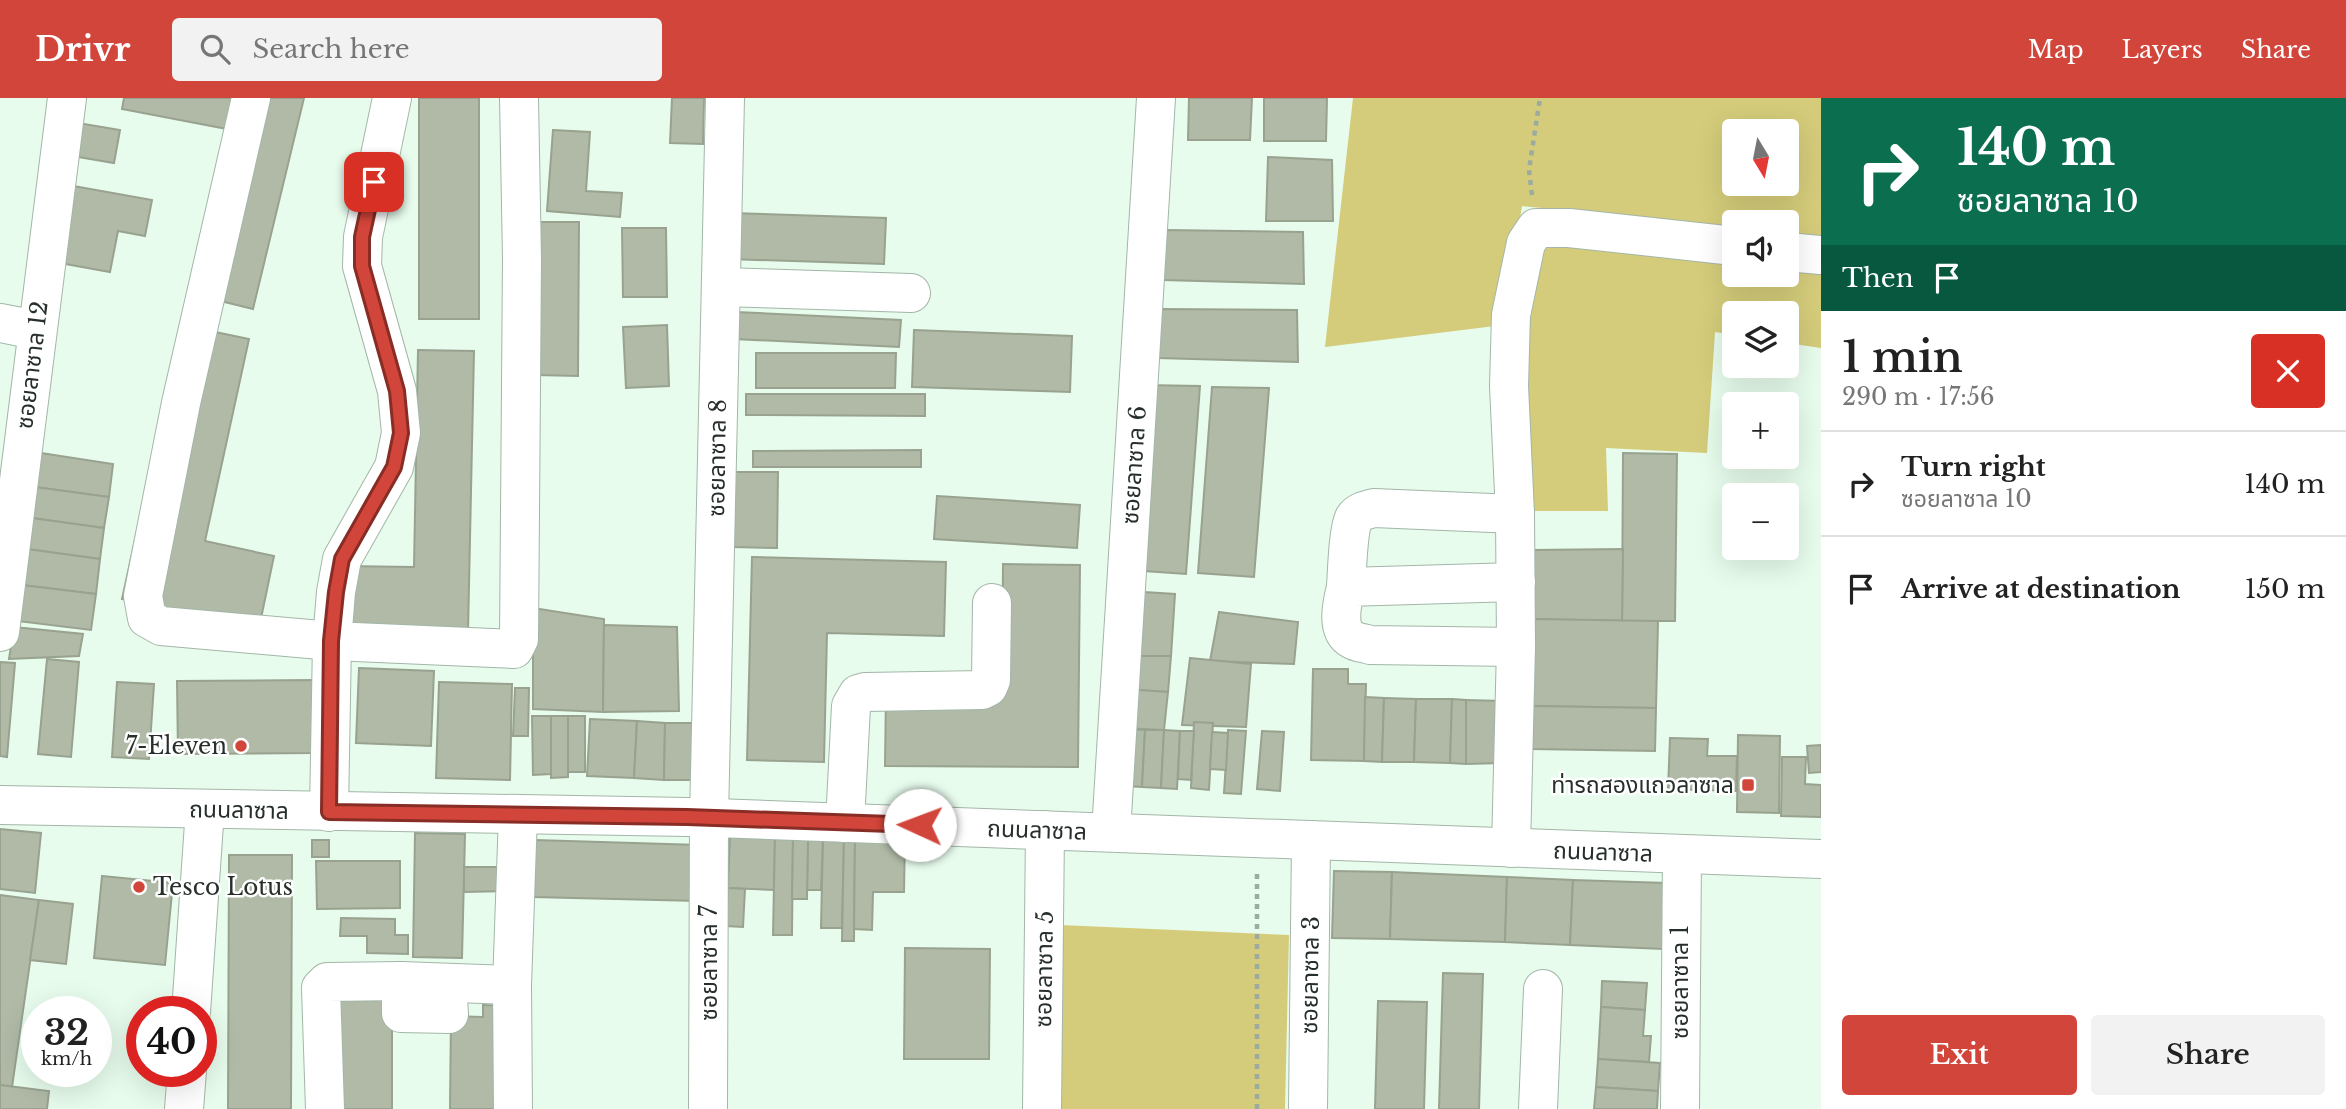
<!DOCTYPE html>
<meta charset="utf-8">
<style>
:root{--surface:#fff;--page:#f2f2f2;--text:#222;--muted:#767676;--line:#e0e0e0;--accent:#d2453a}
body{margin:0;font-family:"Libre Baskerville","Noto Sans Thai",serif;background:var(--page);color:var(--text);height:100vh;display:flex;flex-direction:column;font-size:26px;white-space:nowrap}
*{box-sizing:border-box;margin:0}
p{font-size:23px;color:var(--muted)}
.icon{flex:none;width:38px;height:38px;fill:none;stroke:currentColor;stroke-width:2;stroke-linecap:round;stroke-linejoin:round}
.map{position:relative;flex:1;overflow:hidden}
.panel{display:flex;flex-direction:column;background:var(--surface);width:525px}
.panel>*{flex:none}
.top-card{background:#0b6e4f;color:#fff;overflow:hidden}
.needle{width:46px;rotate:170deg}
.fabs{position:absolute;left:1722px;top:21px;display:grid;gap:14px}
.fabs a{display:grid;place-items:center;width:77px;height:77px;border-radius:7px;background:var(--surface);box-shadow:0 7px 28px #0002;font-size:35px}
.speed{position:absolute;left:21px;top:898px;display:flex;gap:14px;font-size:35px;font-weight:700;text-align:center}
.speed>*{display:grid;place-content:center;width:91px;height:91px;border-radius:50%;background:var(--surface);box-shadow:0 7px 28px #0002;line-height:1}
.speed small{font-size:18px;font-weight:400}
.speed .limit{border:10px solid #d22;background:#fff;color:#111}
.pin{position:absolute;display:grid;place-items:center;width:60px;height:60px;color:#fff;margin:-30px;border-radius:14px;box-shadow:0 4px 10px #0006}
.me{position:absolute;width:77px;margin:-38px;rotate:272deg;stroke-linejoin:round;filter:drop-shadow(0 0 5px #0008)}
.turn{display:flex;align-items:center;gap:24px;height:147px;padding:0 21px;font-size:32px}
.turn .icon{width:91px;height:91px;stroke-width:2.5}
.turn b{display:block;font-size:49px;line-height:60px}
.then{display:flex;align-items:center;height:66px;padding:0 21px;background:#0003;gap:14px;font-size:26px}
.round{display:grid;place-items:center;flex:none;width:74px;height:74px;border-radius:7px;background:var(--page)}
.overview{display:flex;align-items:center;justify-content:space-between;height:119px;padding:0 21px}
h1{font-size:42px;font-weight:600;line-height:52px}
.button{display:flex;gap:14px;margin-top:auto;padding:14px 21px}
.button a{flex:1;height:80px;border-radius:7px;background:var(--accent);color:#fff;font-size:28px;font-weight:600;line-height:80px;text-align:center}
.button a+a{background:var(--page);color:var(--text)}
ul{padding:0;list-style:none}
li{display:flex;align-items:center;gap:21px;height:105px;padding:0 21px;border-top:2px solid var(--line)}
li div{flex:1}
li b{display:block;font-size:26px}
li em{font-style:normal}
header{display:flex;align-items:center;gap:42px;box-sizing:border-box;height:98px;padding:0 35px;background:var(--accent);color:#fff}
header strong{font-size:33px}
nav{display:flex;gap:38px;margin-inline-start:auto;font-size:24px}
.search{width:490px;height:63px;background:var(--page);display:flex;align-items:center;gap:18px;box-sizing:border-box;padding:0 24px;border-radius:7px;color:var(--muted);font-size:26px}
main{display:flex;flex:1;min-height:0}
.map>svg:first-child{display:block}
.green{fill:#d4cc7a;fill-rule:evenodd}
.building{fill:#b0baa7;stroke:#98a28f;stroke-width:2}
.lines{fill:none;stroke-linecap:round;stroke-linejoin:round}
.minor-casing{stroke:#a3b6a8;stroke-width:40}
.path{stroke:#9caba0;stroke-width:4.5;stroke-dasharray:5 5;stroke-linecap:butt}
.minor{stroke:#fff;stroke-width:38}
.route-casing{stroke:#882d26;stroke-width:18}
.route{stroke:#d2453a;stroke-width:12}
.poi-dot{fill:#d2453a;stroke:#fff;stroke-width:2.5}
.labels{text-anchor:middle;dominant-baseline:central;stroke-width:5;stroke-linejoin:round;paint-order:stroke}
.street-label{font-size:23px;fill:#272f2a;stroke:#fff}
.poi-label{font-size:23px;fill:#272f2a;stroke:#fff;text-anchor:end}
</style>
<header>
<strong>Drivr</strong>
<div class="search"><svg class="icon" aria-label="search" viewBox="0 0 24 24"><circle cx="10" cy="10" r="6"/><path d="M15 15l6 6"/></svg>Search here</div>
<nav><a>Map</a><a>Layers</a><a>Share</a></nav>
</header>
<main>
<div class="map">
<svg width="1821" height="1011" viewBox="0 0 1821 1011">
<rect width="100%" height="100%" fill="#e7fced"/>
<g class="green">
<path d="M1353,0H1821V138L1787,135V124H1734V129L1522,108L1503,227L1325,249ZM1734,33H1787V86H1734Z"/>
<polygon points="1555,140 1734,160 1734,177 1787,177 1787,166 1821,170 1821,250 1787,245 1787,215 1734,215 1734,237 1715,234 1707,355 1606,350 1608,413 1527,413 1529,223 1539,148"/>
<polygon points="1060,827 1289,837 1285,1011 1061,1011"/>
</g>
<g class="building">
<polygon points="124,0 233,0 227,31 122,11"/>
<polygon points="240,0 304,0 253,211 192,196"/>
<rect x="419" y="0" width="60" height="221"/>
<polygon points="672,0 704,0 703,46 670,45"/>
<polygon points="1189,0 1252,0 1250,42 1188,42"/>
<polygon points="1264,0 1327,0 1326,43 1264,43"/>
<polygon points="78,25 120,32 114,65 72,58"/>
<polygon points="553,32 590,34 586,93 622,95 620,119 547,113"/>
<polygon points="1268,59 1332,62 1333,123 1266,123"/>
<polygon points="68,87 152,102 145,138 118,133 110,174 54,164"/>
<polygon points="730,115 886,120 884,166 728,161"/>
<polygon points="537,124 579,124 578,278 535,277"/>
<polygon points="622,130 666,130 667,199 623,199"/>
<polygon points="1166,132 1303,134 1304,186 1163,182"/>
<polygon points="1160,211 1297,212 1298,264 1158,260"/>
<polygon points="736,214 901,222 899,249 734,241"/>
<polygon points="182,227 249,241 205,443 274,458 259,530 122,501"/>
<polygon points="667,227 669,288 626,290 623,229"/>
<polygon points="914,232 1072,238 1070,294 912,289"/>
<polygon points="418,252 474,253 468,534 344,532 345,468 414,469"/>
<polygon points="756,255 896,255 895,290 756,290"/>
<polygon points="1144,287 1200,288 1186,476 1130,472"/>
<polygon points="1212,289 1269,290 1254,479 1198,475"/>
<polygon points="746,296 925,296 925,318 746,317"/>
<polygon points="921,352 921,369 753,369 753,353"/>
<polygon points="41,355 113,366 109,399 35,389"/>
<polygon points="1623,355 1677,356 1675,523 1622,523"/>
<polygon points="732,374 778,374 777,450 731,449"/>
<polygon points="35,389 109,399 104,430 32,420"/>
<polygon points="937,398 1080,407 1077,450 934,441"/>
<polygon points="32,420 104,430 100,461 27,451"/>
<polygon points="27,451 100,461 96,496 22,487"/>
<polygon points="1623,451 1622,523 1533,521 1533,452"/>
<polygon points="752,459 946,464 944,538 827,535 824,664 747,662"/>
<polygon points="1003,466 1080,467 1078,669 885,668 886,595 1002,595"/>
<polygon points="22,487 96,496 91,532 17,523"/>
<polygon points="1128,493 1175,496 1171,558 1125,558"/>
<polygon points="533,510 604,521 603,614 533,611"/>
<polygon points="1219,514 1298,524 1294,566 1210,563"/>
<polygon points="1533,521 1658,523 1656,610 1533,608"/>
<polygon points="604,527 677,529 679,613 603,614"/>
<polygon points="14,529 83,536 79,558 9,561"/>
<polygon points="1125,558 1171,558 1168,594 1123,591"/>
<polygon points="1190,560 1251,566 1246,629 1182,627"/>
<polygon points="47,561 79,564 71,659 38,656"/>
<polygon points="0,564 15,565 7,659 0,658"/>
<polygon points="359,570 434,573 431,648 356,645"/>
<polygon points="1313,571 1348,571 1348,586 1366,586 1364,663 1311,662"/>
<polygon points="314,582 314,655 178,656 177,583"/>
<polygon points="117,584 154,586 149,661 112,659"/>
<polygon points="439,584 512,586 510,682 436,680"/>
<polygon points="515,590 529,590 528,638 513,638"/>
<polygon points="1123,591 1168,594 1164,632 1121,630"/>
<polygon points="1365,599 1384,600 1382,664 1364,663"/>
<polygon points="1384,600 1416,601 1414,664 1382,664"/>
<polygon points="1416,601 1452,601 1450,665 1414,664"/>
<polygon points="1452,601 1466,602 1466,666 1450,665"/>
<polygon points="1466,602 1502,603 1502,665 1466,666"/>
<polygon points="1533,608 1656,610 1655,653 1532,651"/>
<polygon points="532,618 551,618 551,676 533,677"/>
<polygon points="551,618 568,618 568,679 551,680"/>
<rect x="568" y="618" width="17" height="56"/>
<polygon points="590,621 637,623 634,680 587,678"/>
<polygon points="637,623 665,625 664,682 634,680"/>
<polygon points="1194,624 1213,625 1209,692 1191,690"/>
<polygon points="665,625 696,625 695,682 664,682"/>
<polygon points="1127,631 1145,632 1142,689 1125,688"/>
<polygon points="1145,632 1164,632 1161,690 1142,689"/>
<polygon points="1164,632 1180,633 1177,691 1161,690"/>
<polygon points="1228,632 1246,633 1241,696 1224,695"/>
<polygon points="1180,633 1194,633 1191,682 1178,681"/>
<polygon points="1262,633 1284,634 1280,693 1257,691"/>
<polygon points="1212,634 1228,635 1226,672 1210,671"/>
<polygon points="1738,637 1780,638 1779,715 1737,714"/>
<polygon points="1670,640 1708,641 1707,658 1737,658 1736,693 1668,691"/>
<polygon points="1821,647 1821,674 1809,675 1807,648"/>
<polygon points="1782,659 1806,659 1805,686 1821,687 1821,719 1781,718"/>
<polygon points="0,731 41,735 35,795 0,791"/>
<polygon points="415,735 465,736 462,860 413,859"/>
<polygon points="730,737 775,738 774,792 728,790"/>
<polygon points="775,738 793,739 792,837 773,837"/>
<polygon points="823,738 844,738 842,830 821,830"/>
<polygon points="823,738 821,792 807,792 808,739"/>
<polygon points="844,738 855,739 854,843 842,843"/>
<polygon points="793,739 808,739 807,801 792,801"/>
<polygon points="855,739 905,739 904,794 873,794 872,832 854,831"/>
<rect x="312" y="742" width="17" height="17"/>
<polygon points="535,742 699,747 698,803 533,799"/>
<polygon points="229,757 292,757 291,1011 228,1011"/>
<polygon points="316,763 400,763 400,810 317,811"/>
<polygon points="464,769 512,769 512,793 464,794"/>
<polygon points="1334,773 1392,774 1390,841 1332,840"/>
<polygon points="1392,774 1507,779 1505,844 1390,841"/>
<polygon points="102,778 173,785 165,867 94,860"/>
<polygon points="1507,779 1573,782 1570,847 1505,844"/>
<polygon points="1573,782 1666,785 1663,851 1570,847"/>
<polygon points="728,790 745,791 743,829 726,828"/>
<polygon points="0,797 39,802 12,989 0,987"/>
<polygon points="39,802 73,806 66,866 30,862"/>
<polygon points="341,820 395,821 395,837 408,837 408,856 367,855 367,838 340,838"/>
<polygon points="905,850 990,851 989,961 904,961"/>
<polygon points="1443,875 1483,876 1479,1011 1439,1011"/>
<polygon points="1602,883 1647,885 1645,912 1601,909"/>
<polygon points="334,890 392,901 392,1011 335,1011"/>
<polygon points="1378,903 1427,904 1424,1011 1375,1011"/>
<polygon points="483,907 504,908 503,1011 450,1011 451,918 483,919"/>
<polygon points="1601,909 1645,912 1643,938 1651,938 1649,964 1598,961"/>
<polygon points="1598,961 1660,965 1658,993 1596,989"/>
<polygon points="0,987 49,993 47,1011 0,1011"/>
<polygon points="1596,989 1658,993 1657,1011 1594,1011"/>
</g>
<g class="lines">
<g class="minor-casing">
<g id="minor">
<polyline points="251,0 181,305 143,498 147,520 161,528 332,543 514,551 519,541 522,161 519,0"/>
<polyline points="1787,154 1821,157"/>
<polyline points="721,189 911,195"/>
<polyline points="0,225 36,232"/>
<path d="M1516,484L1346,489C1342,505 1335,533 1353,542C1358,545 1365,545 1370,547L1516,549"/>
<path d="M1346,489C1347,474 1348,432 1354,420C1359,413 1367,412 1374,410L1515,416"/>
<polyline points="0,534 67,0"/>
<polyline points="0,707 687,719 1821,761"/>
<polyline points="329,714 332,543 336,494 342,461 394,369 401,335 397,293 362,168 363,139 392,0"/>
<polyline points="845,725 851,608 858,596 865,594 982,592 988,589 991,582 992,505"/>
<polyline points="1111,734 1156,0"/>
<polyline points="1511,750 1516,549 1515,416 1509,288 1511,217 1526,145 1536,130 1569,130 1734,148"/>
<polyline points="401,883 401,915 449,916 447,886"/>
<polyline points="191,914 205,711"/>
<polyline points="184,1011 187,973"/>
<polyline points="325,1011 321,890 327,884 401,883 512,887"/>
<polyline points="513,1011 512,887 518,717"/>
<polyline points="708,1011 709,720 725,0"/>
<polyline points="1042,1011 1045,732"/>
<polyline points="1308,1011 1311,742"/>
<polyline points="1538,1011 1543,891"/>
<polyline points="1680,1011 1682,757"/>
</g>
</g>
<g class="path">
<polyline points="1532,97 1529,72 1540,0"/>
<polyline points="1257,1011 1257,772"/>
</g>
<use href="#minor" class="minor"/>
</g>
<g class="lines">
<g class="route-casing">
<polyline id="route" points="374,84 362,139 362,168 397,293 401,335 394,369 342,461 336,494 331,543 329,714 687,719 920,727"/>
</g>
<use href="#route" class="route"/>
</g>
<g class="poi-dot">
<circle cx="241" cy="648" r="7"/>
<rect x="1741" y="680" width="14" height="14" rx="3.5"/>
<circle cx="139" cy="789" r="7"/>
</g>
<g class="labels">
<g class="street-label">
<text transform="translate(32 267) rotate(-83)">ซอยลาซาล 12</text>
<text transform="translate(717 360) rotate(-89)">ซอยลาซาล 8</text>
<text transform="translate(1134 367) rotate(-86)">ซอยลาซาล 6</text>
<text transform="translate(239 712) rotate(1)">ถนนลาซาล</text>
<text transform="translate(1037 732) rotate(2)">ถนนลาซาล</text>
<text transform="translate(1603 754) rotate(2)">ถนนลาซาล</text>
<text transform="translate(709 865) rotate(-90)">ซอยลาซาล 7</text>
<text transform="translate(1044 871) rotate(-89)">ซอยลาซาล 5</text>
<text transform="translate(1310 877) rotate(-89)">ซอยลาซาล 3</text>
<text transform="translate(1680 884) rotate(-90)">ซอยลาซาล 1</text>
</g>
<g class="poi-label">
<text x="227" y="648">7-Eleven</text>
<text x="1734" y="687">ท่ารถสองแถวลาซาล</text>
<text x="153" y="789" text-anchor="start">Tesco Lotus</text>
</g>
</g>
</svg>
<div class="fabs">
<a><svg class="needle" viewBox="-14 -14 28 28"><path d="M0-13l5 13h-10z" fill="#e53935"/><path d="M0 13l5-13h-10z" fill="#767676"/></svg></a>
<a><svg class="icon" aria-label="sound" viewBox="0 0 24 24"><path d="M4 9h4l5-4v14l-5-4H4zM17 9q2 3 0 6"/></svg></a>
<a><svg class="icon" aria-label="layers" viewBox="0 0 24 24"><path d="M12 4l9 5-9 5-9-5zM3 14l9 5 9-5"/></svg></a>
<a>+</a>
<a>−</a>
</div>
<div class="speed"><div>32<small>km/h</small></div><div class="limit">40</div></div>
<div class="pin" style="left:374px;top:84px;background:#d93025"><svg class="icon" aria-label="arrive" viewBox="0 0 24 24"><path d="M6 21V4h12l-3 4 3 4H6"/></svg></div>
<svg class="me" style="left:920px;top:727px" viewBox="-20 -20 40 40"><circle r="19" fill="#fff"/><path d="M0-13L10 11 0 6-10 11z" fill="#d2453a"/></svg>
</div>
<section class="panel">
<div class="top-card">
<div class="turn"><svg class="icon" aria-label="right" viewBox="0 0 24 24"><path d="M7 20v-9h11M14 6l5 5-5 5"/></svg><div><b>140 m</b>ซอยลาซาล 10</div></div>
<div class="then">Then<svg class="icon" aria-label="arrive" viewBox="0 0 24 24"><path d="M6 21V4h12l-3 4 3 4H6"/></svg></div>
</div>
<div class="overview"><div><h1>1 min</h1><p>290 m · 17:56</p></div><a class="round" style="background:#d93025;color:#fff"><svg class="icon" aria-label="close" viewBox="0 0 24 24"><path d="M6 6l12 12M18 6L6 18"/></svg></a></div>
<ul>
<li><svg class="icon" aria-label="right" viewBox="0 0 24 24"><path d="M7 20v-9h11M14 6l5 5-5 5"/></svg><div><b>Turn right</b><p>ซอยลาซาล 10</p></div><em>140 m</em></li>
<li><svg class="icon" aria-label="arrive" viewBox="0 0 24 24"><path d="M6 21V4h12l-3 4 3 4H6"/></svg><div><b>Arrive at destination</b></div><em>150 m</em></li>
</ul>
<div class="button"><a>Exit</a><a>Share</a></div>
</section>
</main>
